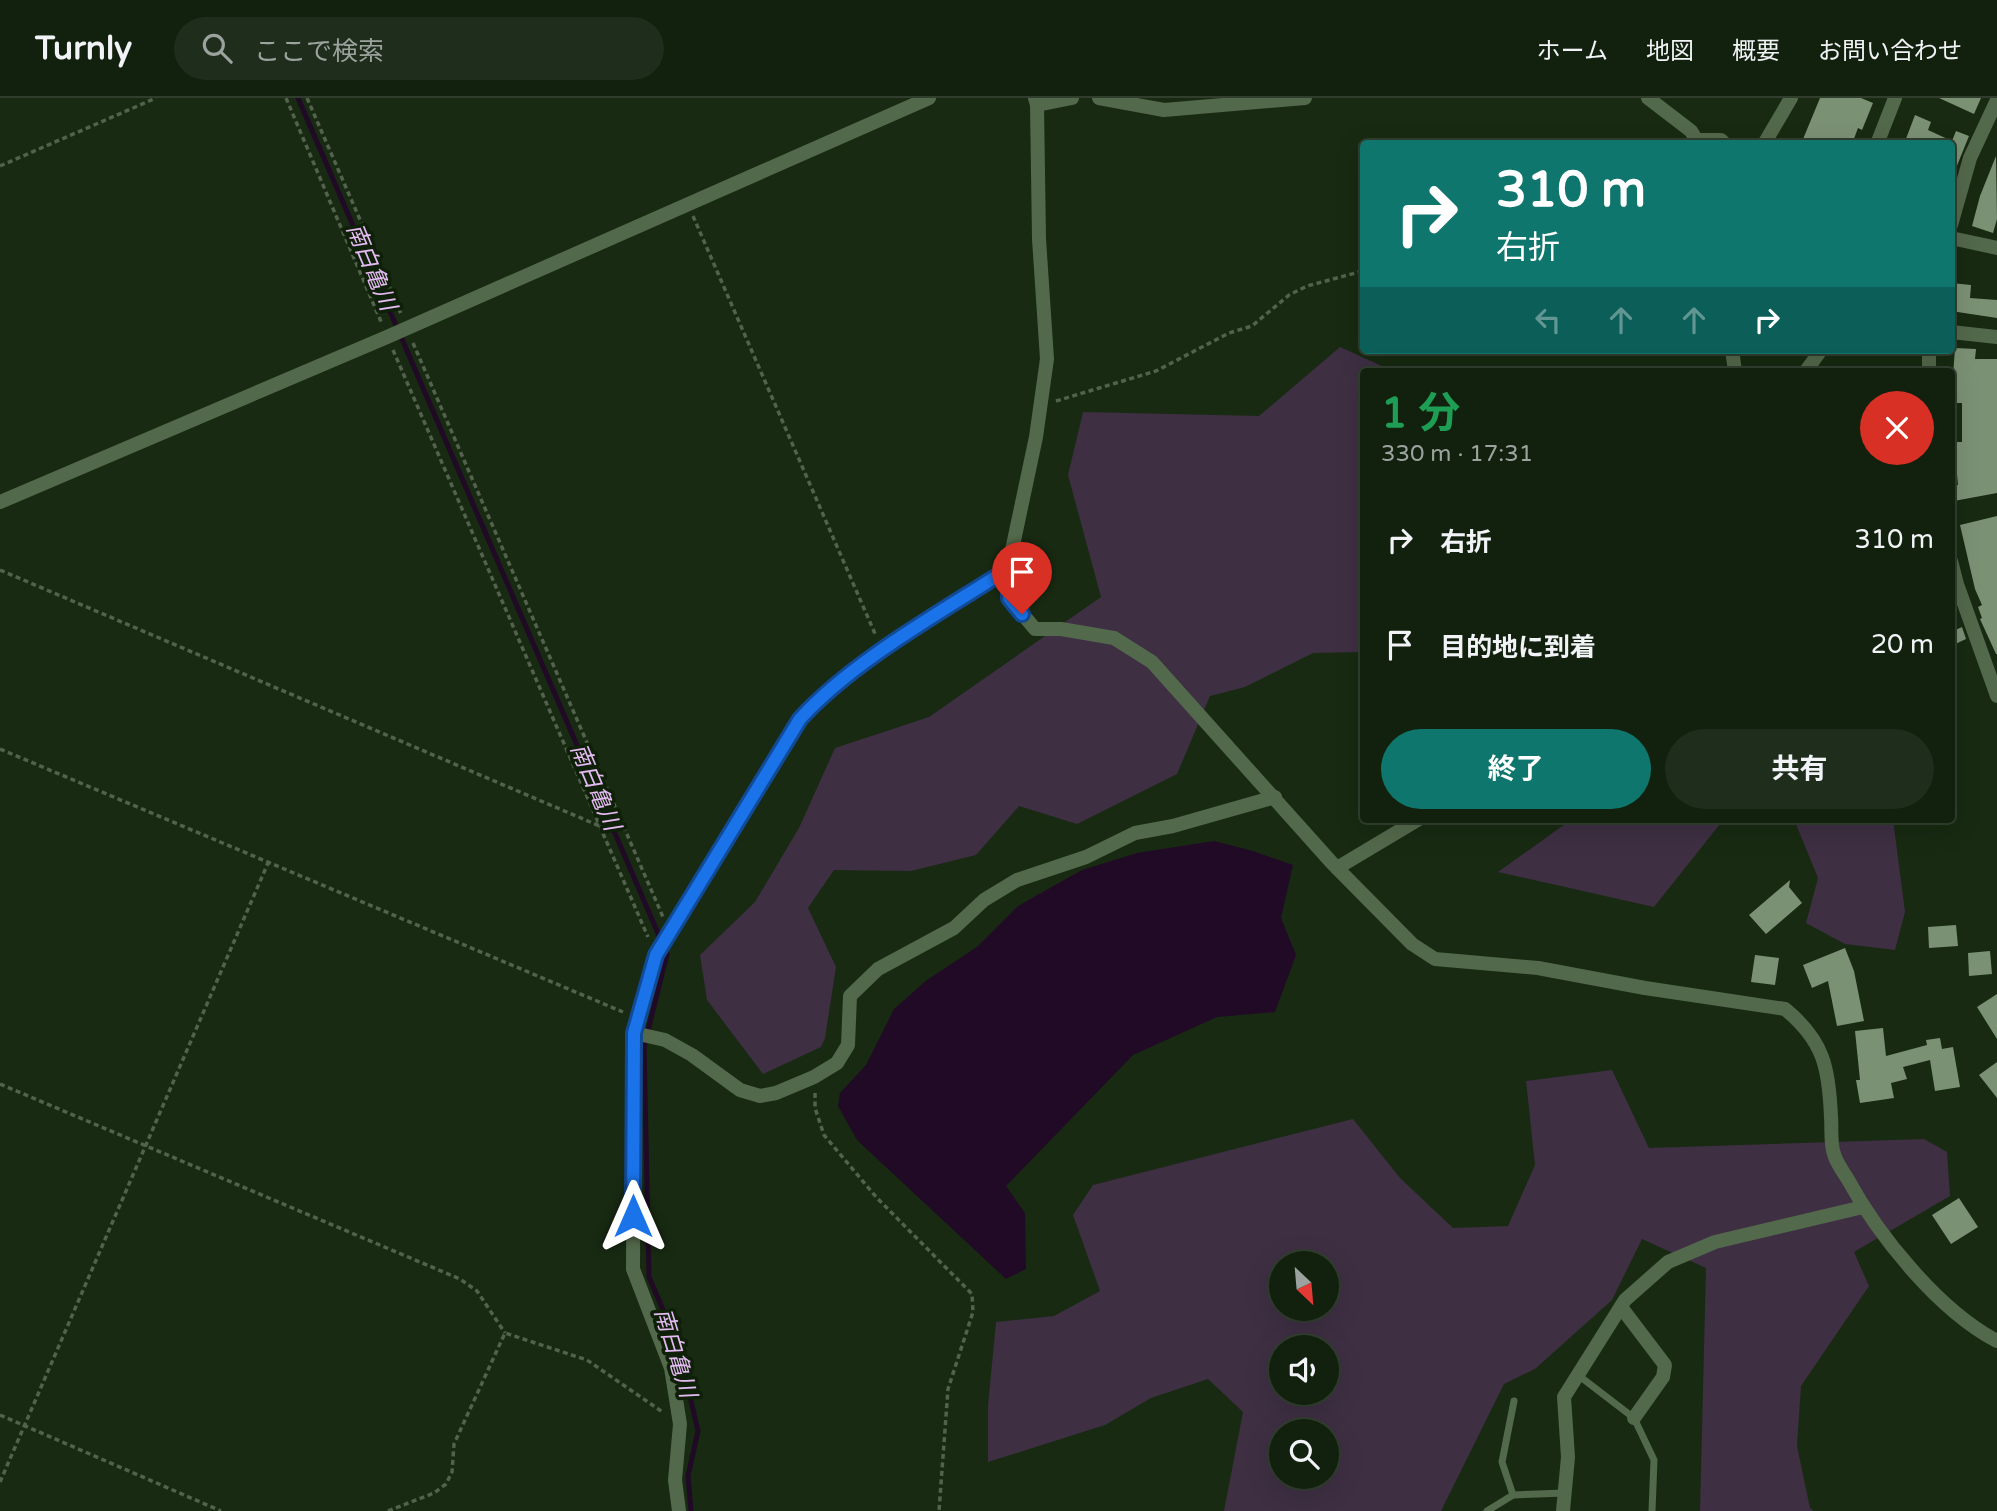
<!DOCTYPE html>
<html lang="ja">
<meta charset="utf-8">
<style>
:root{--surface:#12200e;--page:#1f2d1c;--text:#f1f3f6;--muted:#9ca39e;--line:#313e2e;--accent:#0f766e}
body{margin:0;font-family:"Varela Round","Noto Sans JP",sans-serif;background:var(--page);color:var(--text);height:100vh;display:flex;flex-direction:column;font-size:26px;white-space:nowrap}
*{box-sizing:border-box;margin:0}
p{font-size:23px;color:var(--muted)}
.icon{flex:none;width:38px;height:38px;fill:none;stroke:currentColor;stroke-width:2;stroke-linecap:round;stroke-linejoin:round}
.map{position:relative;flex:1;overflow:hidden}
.drawer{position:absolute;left:1360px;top:270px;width:595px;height:455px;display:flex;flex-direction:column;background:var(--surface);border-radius:7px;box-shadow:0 7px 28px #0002,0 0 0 2px var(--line)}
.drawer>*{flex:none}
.hud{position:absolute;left:1360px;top:42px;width:595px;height:214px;border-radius:7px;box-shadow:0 7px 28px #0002,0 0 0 2px var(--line);background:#0f766e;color:#fff;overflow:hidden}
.needle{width:46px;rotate:154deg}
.buttons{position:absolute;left:1269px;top:1153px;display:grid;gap:14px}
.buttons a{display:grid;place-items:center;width:70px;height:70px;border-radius:50%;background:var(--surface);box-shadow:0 7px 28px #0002,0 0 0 2px var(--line);font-size:35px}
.pin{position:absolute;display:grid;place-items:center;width:60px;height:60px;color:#fff;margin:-72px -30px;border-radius:50% 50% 50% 0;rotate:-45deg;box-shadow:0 0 7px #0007}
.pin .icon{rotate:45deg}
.me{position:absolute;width:77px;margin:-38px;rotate:0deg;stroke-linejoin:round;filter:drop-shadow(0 0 5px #0008)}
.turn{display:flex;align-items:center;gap:24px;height:147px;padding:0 21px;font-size:32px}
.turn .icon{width:91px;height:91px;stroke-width:2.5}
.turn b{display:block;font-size:49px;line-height:60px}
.lanes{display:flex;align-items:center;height:66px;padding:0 21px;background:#0003;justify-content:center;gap:35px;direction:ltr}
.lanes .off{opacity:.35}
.round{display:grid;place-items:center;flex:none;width:74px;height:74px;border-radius:37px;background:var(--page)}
.summary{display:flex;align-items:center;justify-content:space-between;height:119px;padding:0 21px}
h1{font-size:42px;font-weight:700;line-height:52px;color:#1e9e55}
.cta{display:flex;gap:14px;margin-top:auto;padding:14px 21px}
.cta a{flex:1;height:80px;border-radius:42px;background:var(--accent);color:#fff;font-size:28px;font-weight:700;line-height:80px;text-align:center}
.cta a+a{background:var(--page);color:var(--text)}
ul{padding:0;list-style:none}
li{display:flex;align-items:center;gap:21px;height:105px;padding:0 21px}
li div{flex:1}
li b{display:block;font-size:26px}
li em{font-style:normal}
header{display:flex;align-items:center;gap:42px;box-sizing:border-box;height:98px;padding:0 35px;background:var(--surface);border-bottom:2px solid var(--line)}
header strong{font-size:33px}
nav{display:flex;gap:38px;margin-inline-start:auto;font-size:24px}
.search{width:490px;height:63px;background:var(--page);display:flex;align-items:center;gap:18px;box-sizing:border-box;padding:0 24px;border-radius:38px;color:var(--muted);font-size:26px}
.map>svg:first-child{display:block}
.green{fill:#3e2f43;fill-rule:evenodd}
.water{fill:#200a26}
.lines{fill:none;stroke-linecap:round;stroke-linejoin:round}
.stream{stroke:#200a26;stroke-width:5}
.building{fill:#7b9174}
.path{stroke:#52624c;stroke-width:3.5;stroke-dasharray:5 3.5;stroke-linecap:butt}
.lane{stroke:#53694b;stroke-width:7}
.street{stroke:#53694b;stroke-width:14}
.route-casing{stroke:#114b97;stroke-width:18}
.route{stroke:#1a73e8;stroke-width:12}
.labels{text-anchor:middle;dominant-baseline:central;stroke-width:7;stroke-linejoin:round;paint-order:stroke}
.water-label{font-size:23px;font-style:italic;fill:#e4baf3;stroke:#0f2008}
</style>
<header>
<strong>Turnly</strong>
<div class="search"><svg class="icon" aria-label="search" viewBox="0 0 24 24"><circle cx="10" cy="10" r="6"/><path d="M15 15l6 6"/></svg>ここで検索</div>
<nav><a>ホーム</a><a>地図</a><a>概要</a><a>お問い合わせ</a></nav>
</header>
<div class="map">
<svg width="1997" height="1413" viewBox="0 0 1997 1413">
<rect width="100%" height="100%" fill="#182a12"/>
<g class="green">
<polygon points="1340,249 1393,273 1363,273 1363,554 1313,555 1245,589 1210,598 1177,676 1077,726 1019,708 976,757 911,773 834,772 808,810 836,869 825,940 821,949 763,976 707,902 700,857 755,804 799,730 835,650 929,619 1101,499 1068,377 1083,314 1259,318"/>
<polygon points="1572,721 1724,721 1654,809 1498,774"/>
<polygon points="1776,721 1893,721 1905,814 1895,852 1845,846 1806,825 1818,780 1796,726"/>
<path d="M1612,972L1649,1050L1924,1041L1947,1054L1950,1098L1854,1154L1869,1188L1801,1288L1797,1348L1810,1410L1814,1413H1700L1706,1170L1642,1141L1612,1202L1535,1271L1504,1286L1441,1413H1224L1243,1314L1208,1281L1151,1300L1105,1327L988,1364V1308L996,1224L1054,1218L1100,1193L1073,1117L1093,1087L1353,1021L1400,1080L1453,1130L1508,1128L1535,1067L1526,983ZM1281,1166H1326V1211H1281ZM1281,1250H1326V1295H1281ZM1281,1334H1326V1379H1281Z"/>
</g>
<polygon class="water" points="1214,743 1253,753 1293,767 1281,820 1296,857 1275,914 1217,919 1133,957 1006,1088 1025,1115 1026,1171 1006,1181 857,1042 838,1008 840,995 866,967 894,911 927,882 977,849 1018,808 1082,772 1137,755"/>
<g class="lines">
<polyline class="stream" points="298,0 667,856 644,949 649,1179 678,1247 698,1333 688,1378 691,1413"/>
</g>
<g class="building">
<polygon points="1820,0 1861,0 1873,5 1862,32 1858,30 1852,46 1801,46"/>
<polygon points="1939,0 1981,0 1974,16"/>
<polygon points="1915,17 1931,24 1928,32 1952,43 1956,33 1969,38 1952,80 1951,46 1904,46"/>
<polygon points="1996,58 1997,121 1993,135 1972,128 1980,98"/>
<polygon points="1951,185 1971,187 1970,200 1997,202 1997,220 1951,213"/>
<polygon points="1955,250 1976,251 1975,261 1997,261 1997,395 1954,403 1951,388 1958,387 1954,344 1962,344 1962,305 1951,305"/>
<polygon points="1997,418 1997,556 1996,556 1980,521 1982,520 1978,509 1982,507 1975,491 1960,427"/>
<polygon points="1962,529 1966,541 1951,548 1951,534"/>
<polygon points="1790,782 1789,789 1802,805 1766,836 1749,817"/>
<polygon points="1956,827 1958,848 1929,850 1928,829"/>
<polygon points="1845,850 1854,873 1864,923 1837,928 1828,883 1812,890 1803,867"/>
<polygon points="1990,853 1992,876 1969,878 1968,855"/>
<polygon points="1755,857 1779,860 1775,887 1751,884"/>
<polygon points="1997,896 1997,941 1977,909"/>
<polygon points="1883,930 1886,958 1927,947 1926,942 1940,940 1942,951 1953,949 1960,989 1935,993 1930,962 1903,969 1907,981 1891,985 1894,1000 1860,1005 1856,982 1860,982 1855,933"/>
<polygon points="1997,964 1997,1000 1979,977"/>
<polygon points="1959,1100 1978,1129 1951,1146 1932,1117"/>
</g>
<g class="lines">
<g class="path">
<polyline points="286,0 382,226"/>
<polyline points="307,0 402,218"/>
<polyline points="0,68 156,0"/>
<polyline points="693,118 876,538"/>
<polyline points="413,245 663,819"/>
<polyline points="393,252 648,839"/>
<polyline points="1056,303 1156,273 1229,235 1252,228 1289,197 1307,188 1363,173"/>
<polyline points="0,472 602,729"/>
<polyline points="0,651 623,914"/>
<polyline points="0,986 460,1181 477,1193 505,1235"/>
<polyline points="815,995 815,1010 824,1037 877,1100 972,1196 973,1214 948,1291 939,1413"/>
<polyline points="0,1317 221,1413"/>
<polyline points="0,1384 268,765"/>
<polyline points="388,1413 434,1395 446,1386 452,1374 454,1346 505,1235 587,1262 664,1315"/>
</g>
<g class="lane">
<polyline points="1578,1277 1634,1320 1654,1362 1652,1413"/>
<polyline points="1513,1397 1502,1364 1514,1303"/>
<polyline points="1487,1413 1513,1397 1565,1395"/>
</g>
<g class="street">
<path d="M1035,0L1037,7L1039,141L1047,261L1036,339L1008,471L1009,500L1035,531H1061L1114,540L1152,564L1332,765L1412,846L1435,861L1538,870L1645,890L1785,911C1824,943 1829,970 1831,1019C1832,1030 1830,1045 1834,1056C1836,1064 1842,1072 1847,1080C1878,1137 1938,1212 1997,1243"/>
<polyline points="1099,0 1164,12 1305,0"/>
<polyline points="1648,0 1691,33 1699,46"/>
<polyline points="1037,7 1072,0"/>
<polyline points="1697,42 1721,42 1725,46"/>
<polyline points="1764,46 1791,0"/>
<polyline points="1877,46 1895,0"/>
<polyline points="1951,127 1970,60 1997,2"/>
<polyline points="1951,140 1997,150"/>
<polyline points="1951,234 1997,239"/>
<polyline points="1732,252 1735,273"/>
<polyline points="1806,273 1821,252"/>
<polyline points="1929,273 1929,252"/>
<polyline points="0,404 387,239 929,0"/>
<polyline points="1951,463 1957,486 1997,598"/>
<polyline points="1337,770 1419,721"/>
<polyline points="634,935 665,942 692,957 740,992 760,998 776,995 814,979 837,965 848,947 850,898 878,871 954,830 984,802 1017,782 1086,759 1135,735 1173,728 1275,699"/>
<polyline points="1621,1209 1665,1267 1663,1279 1634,1320"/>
<path d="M679,1413L675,1382L680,1326L671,1270L633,1171L634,935L656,857L800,621C856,560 939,516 1008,471"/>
<polyline points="1563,1413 1568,1359 1564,1299 1625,1202 1668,1164 1715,1144 1863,1109"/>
</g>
</g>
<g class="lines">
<g class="route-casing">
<path id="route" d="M633,1118L634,935L656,857L800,621C854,562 940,515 1008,471L1009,500L1022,516"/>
</g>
<use href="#route" class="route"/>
</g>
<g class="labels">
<g class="water-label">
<text transform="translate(371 169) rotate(67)">南白亀川</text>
<text transform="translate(595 689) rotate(67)">南白亀川</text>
<text transform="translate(675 1255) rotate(73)">南白亀川</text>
</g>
</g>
</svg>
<div class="buttons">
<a><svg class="needle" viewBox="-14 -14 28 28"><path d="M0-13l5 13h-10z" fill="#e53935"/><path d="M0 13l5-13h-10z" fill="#9ca39e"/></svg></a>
<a><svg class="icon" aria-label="sound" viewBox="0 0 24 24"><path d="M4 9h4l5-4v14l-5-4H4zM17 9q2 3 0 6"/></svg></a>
<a><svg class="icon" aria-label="search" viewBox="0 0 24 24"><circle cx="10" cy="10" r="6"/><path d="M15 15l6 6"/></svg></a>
</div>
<div class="pin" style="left:1022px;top:516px;background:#d93025"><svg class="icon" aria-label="arrive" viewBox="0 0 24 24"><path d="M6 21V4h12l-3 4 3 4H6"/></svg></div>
<svg class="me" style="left:633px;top:1118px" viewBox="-20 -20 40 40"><path d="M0-17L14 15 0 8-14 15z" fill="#1a73e8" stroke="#fff" stroke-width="4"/></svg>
<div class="hud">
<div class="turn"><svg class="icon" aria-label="right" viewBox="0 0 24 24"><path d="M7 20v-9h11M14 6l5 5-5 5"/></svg><div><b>310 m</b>右折</div></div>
<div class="lanes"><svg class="icon off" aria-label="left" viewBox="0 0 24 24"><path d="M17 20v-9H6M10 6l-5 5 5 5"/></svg><svg class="icon off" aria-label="ahead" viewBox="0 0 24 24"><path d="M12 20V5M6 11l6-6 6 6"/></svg><svg class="icon off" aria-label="ahead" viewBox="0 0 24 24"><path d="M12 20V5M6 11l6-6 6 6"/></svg><svg class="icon" aria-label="right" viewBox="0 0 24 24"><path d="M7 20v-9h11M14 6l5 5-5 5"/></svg></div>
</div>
<section class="drawer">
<div class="summary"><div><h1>1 分</h1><p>330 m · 17:31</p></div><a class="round" style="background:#d93025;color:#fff"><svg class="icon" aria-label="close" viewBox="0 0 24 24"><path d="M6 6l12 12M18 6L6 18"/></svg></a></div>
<ul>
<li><svg class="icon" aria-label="right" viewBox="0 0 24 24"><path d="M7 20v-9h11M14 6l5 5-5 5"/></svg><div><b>右折</b></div><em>310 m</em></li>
<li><svg class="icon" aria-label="arrive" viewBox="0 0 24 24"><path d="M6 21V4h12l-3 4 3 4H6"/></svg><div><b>目的地に到着</b></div><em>20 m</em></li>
</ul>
<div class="cta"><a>終了</a><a>共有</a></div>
</section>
</div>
